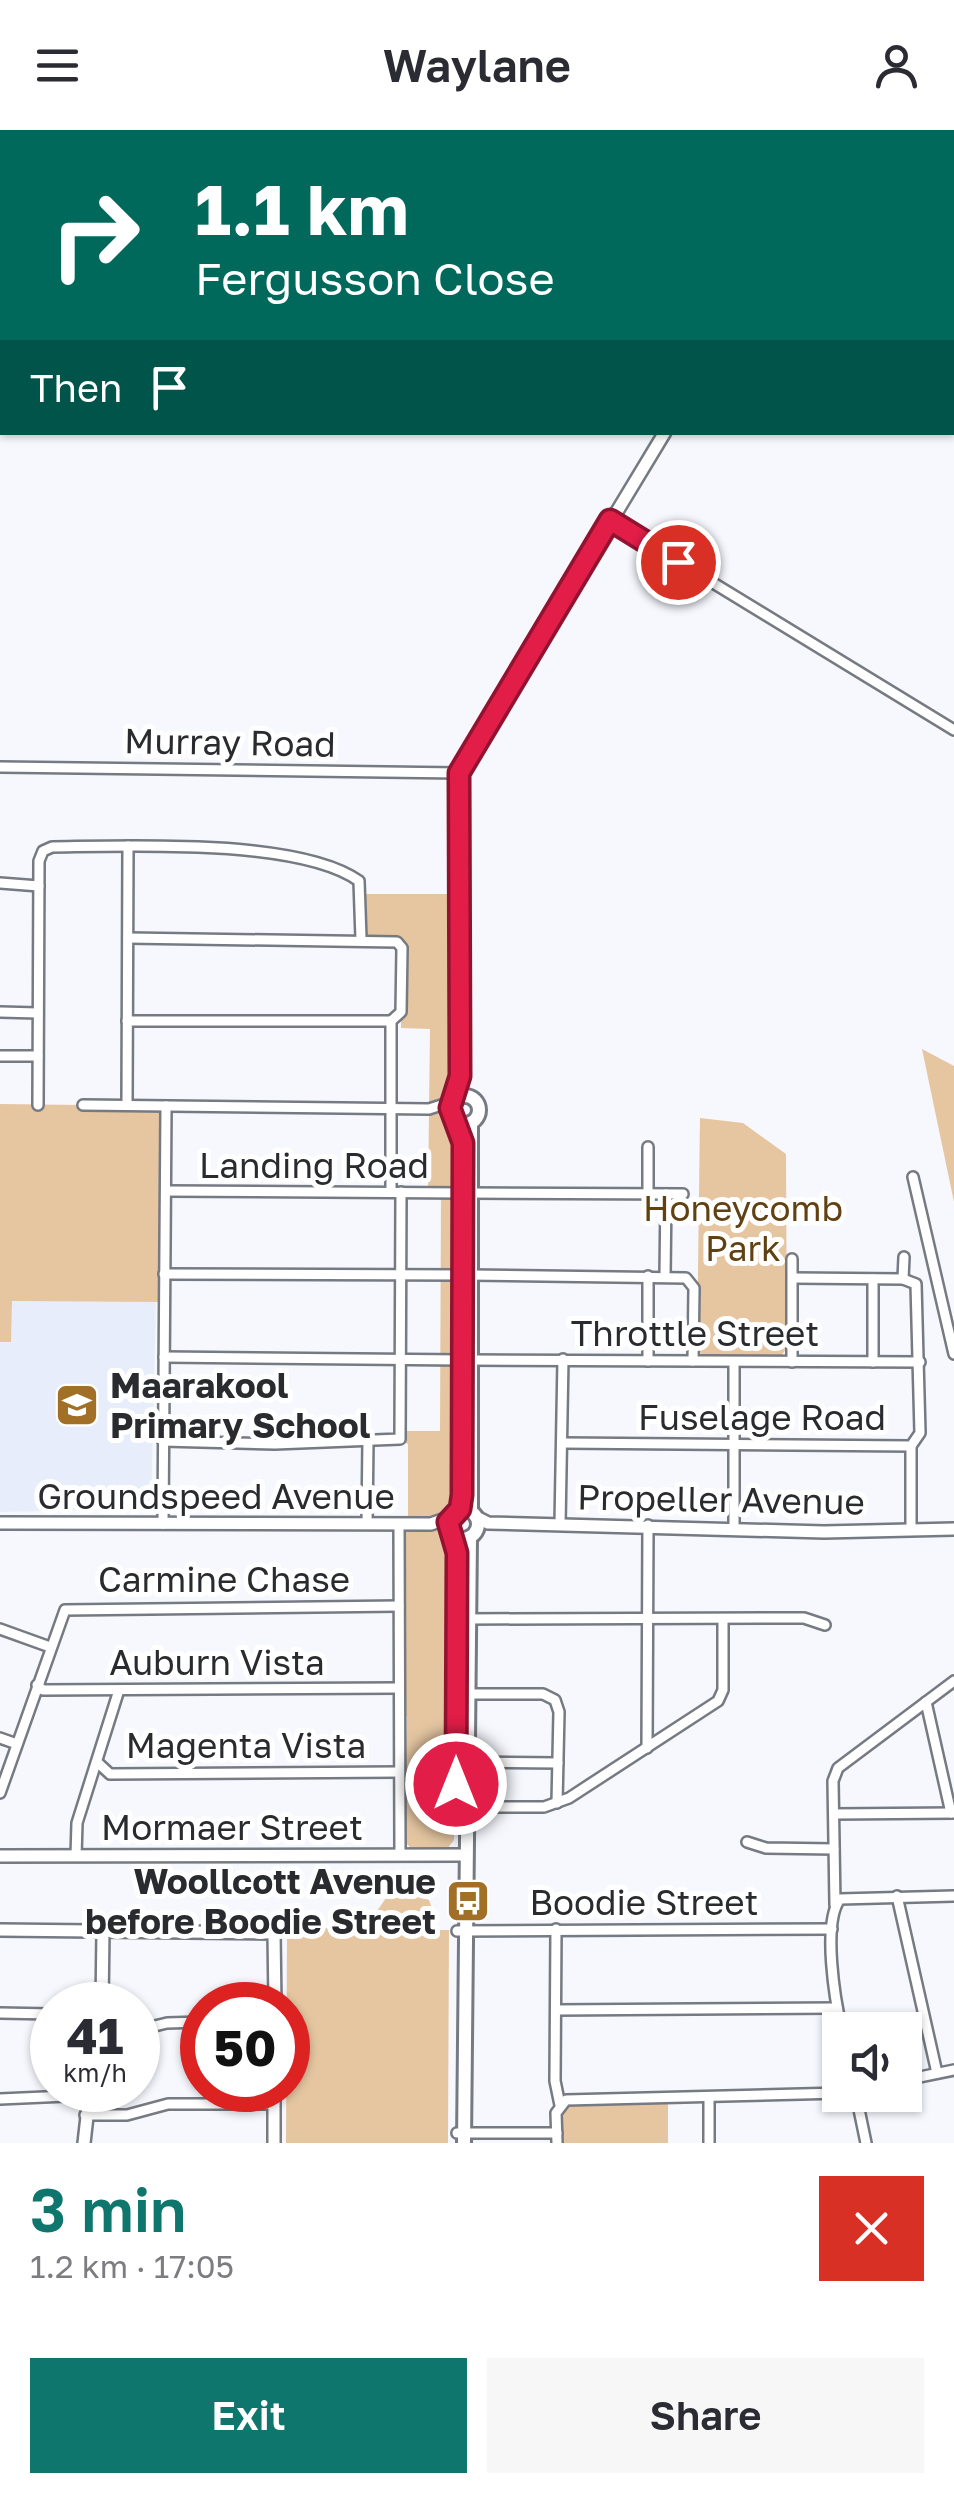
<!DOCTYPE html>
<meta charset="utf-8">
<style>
:root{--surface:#fff;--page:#f7f7f7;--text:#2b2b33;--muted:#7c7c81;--accent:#0f766e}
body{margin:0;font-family:"Golos Text",sans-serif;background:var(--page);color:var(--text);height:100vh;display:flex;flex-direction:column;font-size:38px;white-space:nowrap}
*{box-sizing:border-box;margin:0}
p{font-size:32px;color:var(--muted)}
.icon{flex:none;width:55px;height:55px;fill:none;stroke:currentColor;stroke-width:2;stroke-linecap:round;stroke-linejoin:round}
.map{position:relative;height:2013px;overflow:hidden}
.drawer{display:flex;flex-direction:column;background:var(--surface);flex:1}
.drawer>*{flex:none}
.guide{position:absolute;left:0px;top:0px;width:955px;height:305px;box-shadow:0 2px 8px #0004;background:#00695c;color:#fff;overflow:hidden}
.controls{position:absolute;left:822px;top:1882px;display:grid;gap:20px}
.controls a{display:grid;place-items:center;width:100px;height:100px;border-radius:0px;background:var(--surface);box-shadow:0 2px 8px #0004;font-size:50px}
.speed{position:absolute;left:30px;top:1852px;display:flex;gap:20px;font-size:50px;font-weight:700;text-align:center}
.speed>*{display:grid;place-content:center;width:130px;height:130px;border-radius:50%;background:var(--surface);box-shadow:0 2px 8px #0004;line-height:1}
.speed small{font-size:25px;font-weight:400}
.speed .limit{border:15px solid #d22;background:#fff;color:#111}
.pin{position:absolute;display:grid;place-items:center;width:85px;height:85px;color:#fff;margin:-42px;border:5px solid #fff;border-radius:50%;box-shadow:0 2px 10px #0007}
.me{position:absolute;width:110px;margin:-55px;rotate:0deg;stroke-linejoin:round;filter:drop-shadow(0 0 8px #0008)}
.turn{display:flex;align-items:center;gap:35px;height:210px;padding:0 30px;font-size:45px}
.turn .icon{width:130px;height:130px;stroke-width:2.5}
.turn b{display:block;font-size:70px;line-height:85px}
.then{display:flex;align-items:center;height:95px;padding:0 30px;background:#0003;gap:20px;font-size:38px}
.round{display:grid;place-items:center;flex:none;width:105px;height:105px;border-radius:0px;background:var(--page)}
.head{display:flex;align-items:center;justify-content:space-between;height:170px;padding:0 30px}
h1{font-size:60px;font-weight:600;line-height:75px;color:var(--accent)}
.primary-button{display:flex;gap:20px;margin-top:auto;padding:20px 30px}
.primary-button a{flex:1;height:115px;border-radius:0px;background:var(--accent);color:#fff;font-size:40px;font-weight:600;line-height:115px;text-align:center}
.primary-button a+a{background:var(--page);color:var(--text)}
header{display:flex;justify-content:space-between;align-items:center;height:130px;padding:0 30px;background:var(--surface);font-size:45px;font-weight:600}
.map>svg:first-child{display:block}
.built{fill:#e7edfa}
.green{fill:#e5c6a1}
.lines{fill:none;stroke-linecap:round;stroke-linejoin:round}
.minor-casing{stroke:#767a82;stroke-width:14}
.tertiary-casing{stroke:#767a82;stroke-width:16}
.secondary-casing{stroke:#767a82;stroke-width:18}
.minor{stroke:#fff;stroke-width:9}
.tertiary{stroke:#fff;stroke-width:11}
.secondary{stroke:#fff;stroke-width:12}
.route-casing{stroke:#92132f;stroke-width:25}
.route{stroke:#e11d48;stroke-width:18}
.labels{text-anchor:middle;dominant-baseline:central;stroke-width:10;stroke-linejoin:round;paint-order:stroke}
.street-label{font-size:35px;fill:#2a2b2f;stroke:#fff}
.park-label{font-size:35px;fill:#614011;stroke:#fff}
.poi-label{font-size:35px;font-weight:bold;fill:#2a2b2f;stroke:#fff;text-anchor:start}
</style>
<header><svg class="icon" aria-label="menu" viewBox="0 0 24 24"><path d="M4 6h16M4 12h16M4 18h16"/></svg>Waylane<svg class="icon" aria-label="person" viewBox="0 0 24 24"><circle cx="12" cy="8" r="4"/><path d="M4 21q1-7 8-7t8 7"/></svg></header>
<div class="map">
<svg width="954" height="2013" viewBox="0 0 954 2013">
<rect width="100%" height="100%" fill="#f6f8fe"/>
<polygon class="built" points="156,1168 151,1379 0,1382 0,1171"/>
<g class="green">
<polygon points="363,764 459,764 451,979 462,1011 461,1367 460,1379 448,1389 449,1400 456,1407 454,1710 447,1719 413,1720 404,1711 407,1587 404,1583 405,1505 399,1394 408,1393 408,1314 400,1309 402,1301 440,1301 441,1064 428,1063 430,899 401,898 402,819 361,809"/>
<polygon points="922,919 954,936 954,1072"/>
<polygon points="0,974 166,976 164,1172 12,1171 11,1212 0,1212"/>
<polygon points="700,988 743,993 786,1024 787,1218 781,1226 705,1228 697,1219"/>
<polygon points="412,1764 429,1770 433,1781 432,1800 449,1800 448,2013 286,2013 287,1797 359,1799 366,1782 377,1781 386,1768"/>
<polygon points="572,1973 668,1974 668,2013 562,2013 561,1981"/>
</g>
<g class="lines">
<g class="minor-casing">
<g id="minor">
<polyline points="360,0 365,2"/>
<polyline points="440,2 441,0"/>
<polyline points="610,390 954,600"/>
<polyline points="0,637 459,643"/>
<polyline points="0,753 39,756"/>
<polyline points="0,882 38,883"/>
<polyline points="127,891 391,891 401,882 402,818 397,812 128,808"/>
<polyline points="0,926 38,926"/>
<path d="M38,975L39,731L43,721L52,717C126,716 299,708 359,751L361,809"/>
<polyline points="83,975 429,979 454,971"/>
<polyline points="127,975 128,716"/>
<polyline points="913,1047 954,1224"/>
<polyline points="166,1061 462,1063"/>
<polyline points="391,1062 391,891"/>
<polyline points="469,1063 683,1064"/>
<polyline points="648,1064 648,1017"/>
<polyline points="164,1144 462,1145"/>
<polyline points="469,1145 686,1148 694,1158 693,1231"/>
<polyline points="648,1146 648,1231"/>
<polyline points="665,1146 666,1064"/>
<polyline points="873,1149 873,1232"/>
<polyline points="903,1149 904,1127"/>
<polyline points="164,1227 462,1230"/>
<polyline points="470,1230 920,1232"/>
<polyline points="792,1232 792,1129"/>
<polyline points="163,1311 275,1314 400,1309 401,1062"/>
<polyline points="563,1313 911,1316 920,1303 916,1154 903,1149 793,1148"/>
<polyline points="911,1316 911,1399"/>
<polyline points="163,1394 166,976"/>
<polyline points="367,1394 368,1310"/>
<polyline points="399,1394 400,1724"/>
<polyline points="560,1394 563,1229"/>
<polyline points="734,1396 734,1232"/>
<polyline points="466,1489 804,1488 825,1495"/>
<polyline points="0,1499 50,1517"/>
<polyline points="37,1555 43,1560 399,1558"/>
<polyline points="466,1564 543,1564 555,1570 559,1582 557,1673"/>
<polyline points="926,1572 951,1683"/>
<polyline points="0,1608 17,1614"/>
<polyline points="647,1618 648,1395"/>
<polyline points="97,1632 110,1644 399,1642"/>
<polyline points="465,1632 558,1633"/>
<polyline points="0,1663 65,1480 399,1476"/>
<polyline points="465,1677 544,1677 569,1668 718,1571 723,1560 723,1489"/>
<polyline points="834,1684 954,1683"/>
<polyline points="747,1712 766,1718 834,1719"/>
<polyline points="76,1726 77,1693 119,1560"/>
<polyline points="897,1766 937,1943"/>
<polyline points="835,1775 833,1651 838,1638 954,1551"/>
<polyline points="556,1799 555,1951 560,1975"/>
<polyline points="457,1801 832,1799"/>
<polyline points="556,1880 837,1878"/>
<polyline points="0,1883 52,1884"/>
<polyline points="138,1900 167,1893 202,1892"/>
<path d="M842,1900C835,1871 822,1793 840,1769L954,1766"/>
<polyline points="905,1950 954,1940"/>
<polyline points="856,1965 866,2013"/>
<polyline points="709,1968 709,2013"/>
<polyline points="0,1969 89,1965"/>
<polyline points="85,1985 127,1985 168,1974 274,1974"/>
<polyline points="457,2003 557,2003"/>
<polyline points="557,2013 556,1983 566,1970 840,1963"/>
</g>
</g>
<g class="tertiary-casing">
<g id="tertiary">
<polyline points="850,2 851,0"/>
<polyline points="457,967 459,643 665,302"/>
<polyline points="476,1387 488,1393 824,1402 954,1399"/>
<polyline points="0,1393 431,1394 448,1388"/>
<polyline points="0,1726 464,1725"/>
<polyline points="0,1800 274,1803 275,1875"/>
<polyline points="102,1875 103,1801"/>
<polyline points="274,1960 274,2013"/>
<polyline points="84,2013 90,1960"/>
</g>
</g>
<g class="secondary-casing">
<g id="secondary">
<circle cx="465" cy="980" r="14"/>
<polyline points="457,991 463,1021"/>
<polyline points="471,993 471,1381"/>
<circle cx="463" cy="1394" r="15"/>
<polyline points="456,1407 456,1656"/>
<polyline points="464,2013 470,1407"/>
</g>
</g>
<use href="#minor" class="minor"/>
<use href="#tertiary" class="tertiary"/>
<use href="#secondary" class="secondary"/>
</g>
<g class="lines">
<g class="route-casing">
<polyline id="route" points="456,1654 457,1423 448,1392 460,1379 462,1365 463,1013 450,978 460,946 459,643 610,390 678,432"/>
</g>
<use href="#route" class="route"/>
</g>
<defs>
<g id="school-square" transform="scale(2.25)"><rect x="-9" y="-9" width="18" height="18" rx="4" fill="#a26f26" stroke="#fff"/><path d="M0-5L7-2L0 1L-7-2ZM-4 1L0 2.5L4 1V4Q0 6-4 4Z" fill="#fff"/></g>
<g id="bus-square" transform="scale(2.25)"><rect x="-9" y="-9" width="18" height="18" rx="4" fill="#a26f26" stroke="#fff"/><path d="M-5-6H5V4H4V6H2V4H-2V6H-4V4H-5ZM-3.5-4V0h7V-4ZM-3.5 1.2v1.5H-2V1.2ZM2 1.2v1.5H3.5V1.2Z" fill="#fff"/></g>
</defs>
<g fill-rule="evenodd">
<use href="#school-square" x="77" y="1275"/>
<use href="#bus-square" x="468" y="1771"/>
</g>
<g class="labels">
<g class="street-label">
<text transform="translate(230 612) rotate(1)">Murray Road</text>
<text x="314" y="1035">Landing Road</text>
<text x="695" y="1203">Throttle Street</text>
<text x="762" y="1287">Fuselage Road</text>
<text x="216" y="1366">Groundspeed Avenue</text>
<text transform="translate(721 1369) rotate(1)">Propeller Avenue</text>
<text x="224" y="1449">Carmine Chase</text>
<text x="217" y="1532">Auburn Vista</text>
<text x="246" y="1615">Magenta Vista</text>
<text x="232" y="1697">Mormaer Street</text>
<text x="644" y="1772">Boodie Street</text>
</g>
<g class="park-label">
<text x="743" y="1078">Honeycomb<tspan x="743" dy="40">Park</tspan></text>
</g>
<g class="poi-label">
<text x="110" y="1255">Maarakool<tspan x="110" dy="40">Primary School</tspan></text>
<text x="436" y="1751" text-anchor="end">Woollcott Avenue<tspan x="436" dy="40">before Boodie Street</tspan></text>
</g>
</g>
</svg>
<div class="controls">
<a><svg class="icon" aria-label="sound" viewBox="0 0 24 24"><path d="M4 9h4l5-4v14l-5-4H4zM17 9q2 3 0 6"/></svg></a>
</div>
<div class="speed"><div>41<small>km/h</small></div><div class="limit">50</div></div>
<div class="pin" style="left:678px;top:432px;background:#d93025"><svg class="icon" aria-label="arrive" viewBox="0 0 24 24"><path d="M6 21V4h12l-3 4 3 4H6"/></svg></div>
<svg class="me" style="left:456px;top:1654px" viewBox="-20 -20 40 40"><circle r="17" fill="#e11d48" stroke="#fff" stroke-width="3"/><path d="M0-11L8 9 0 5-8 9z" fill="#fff"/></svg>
<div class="guide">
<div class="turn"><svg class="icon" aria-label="right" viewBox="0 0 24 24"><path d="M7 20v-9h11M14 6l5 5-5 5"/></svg><div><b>1.1 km</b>Fergusson Close</div></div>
<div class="then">Then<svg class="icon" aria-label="arrive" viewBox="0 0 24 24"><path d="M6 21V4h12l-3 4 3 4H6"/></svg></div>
</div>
</div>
<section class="drawer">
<div class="head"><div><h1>3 min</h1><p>1.2 km · 17:05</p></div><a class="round" style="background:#d93025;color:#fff"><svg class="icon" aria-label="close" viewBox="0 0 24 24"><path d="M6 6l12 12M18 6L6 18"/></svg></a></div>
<div class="primary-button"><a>Exit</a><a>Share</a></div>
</section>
